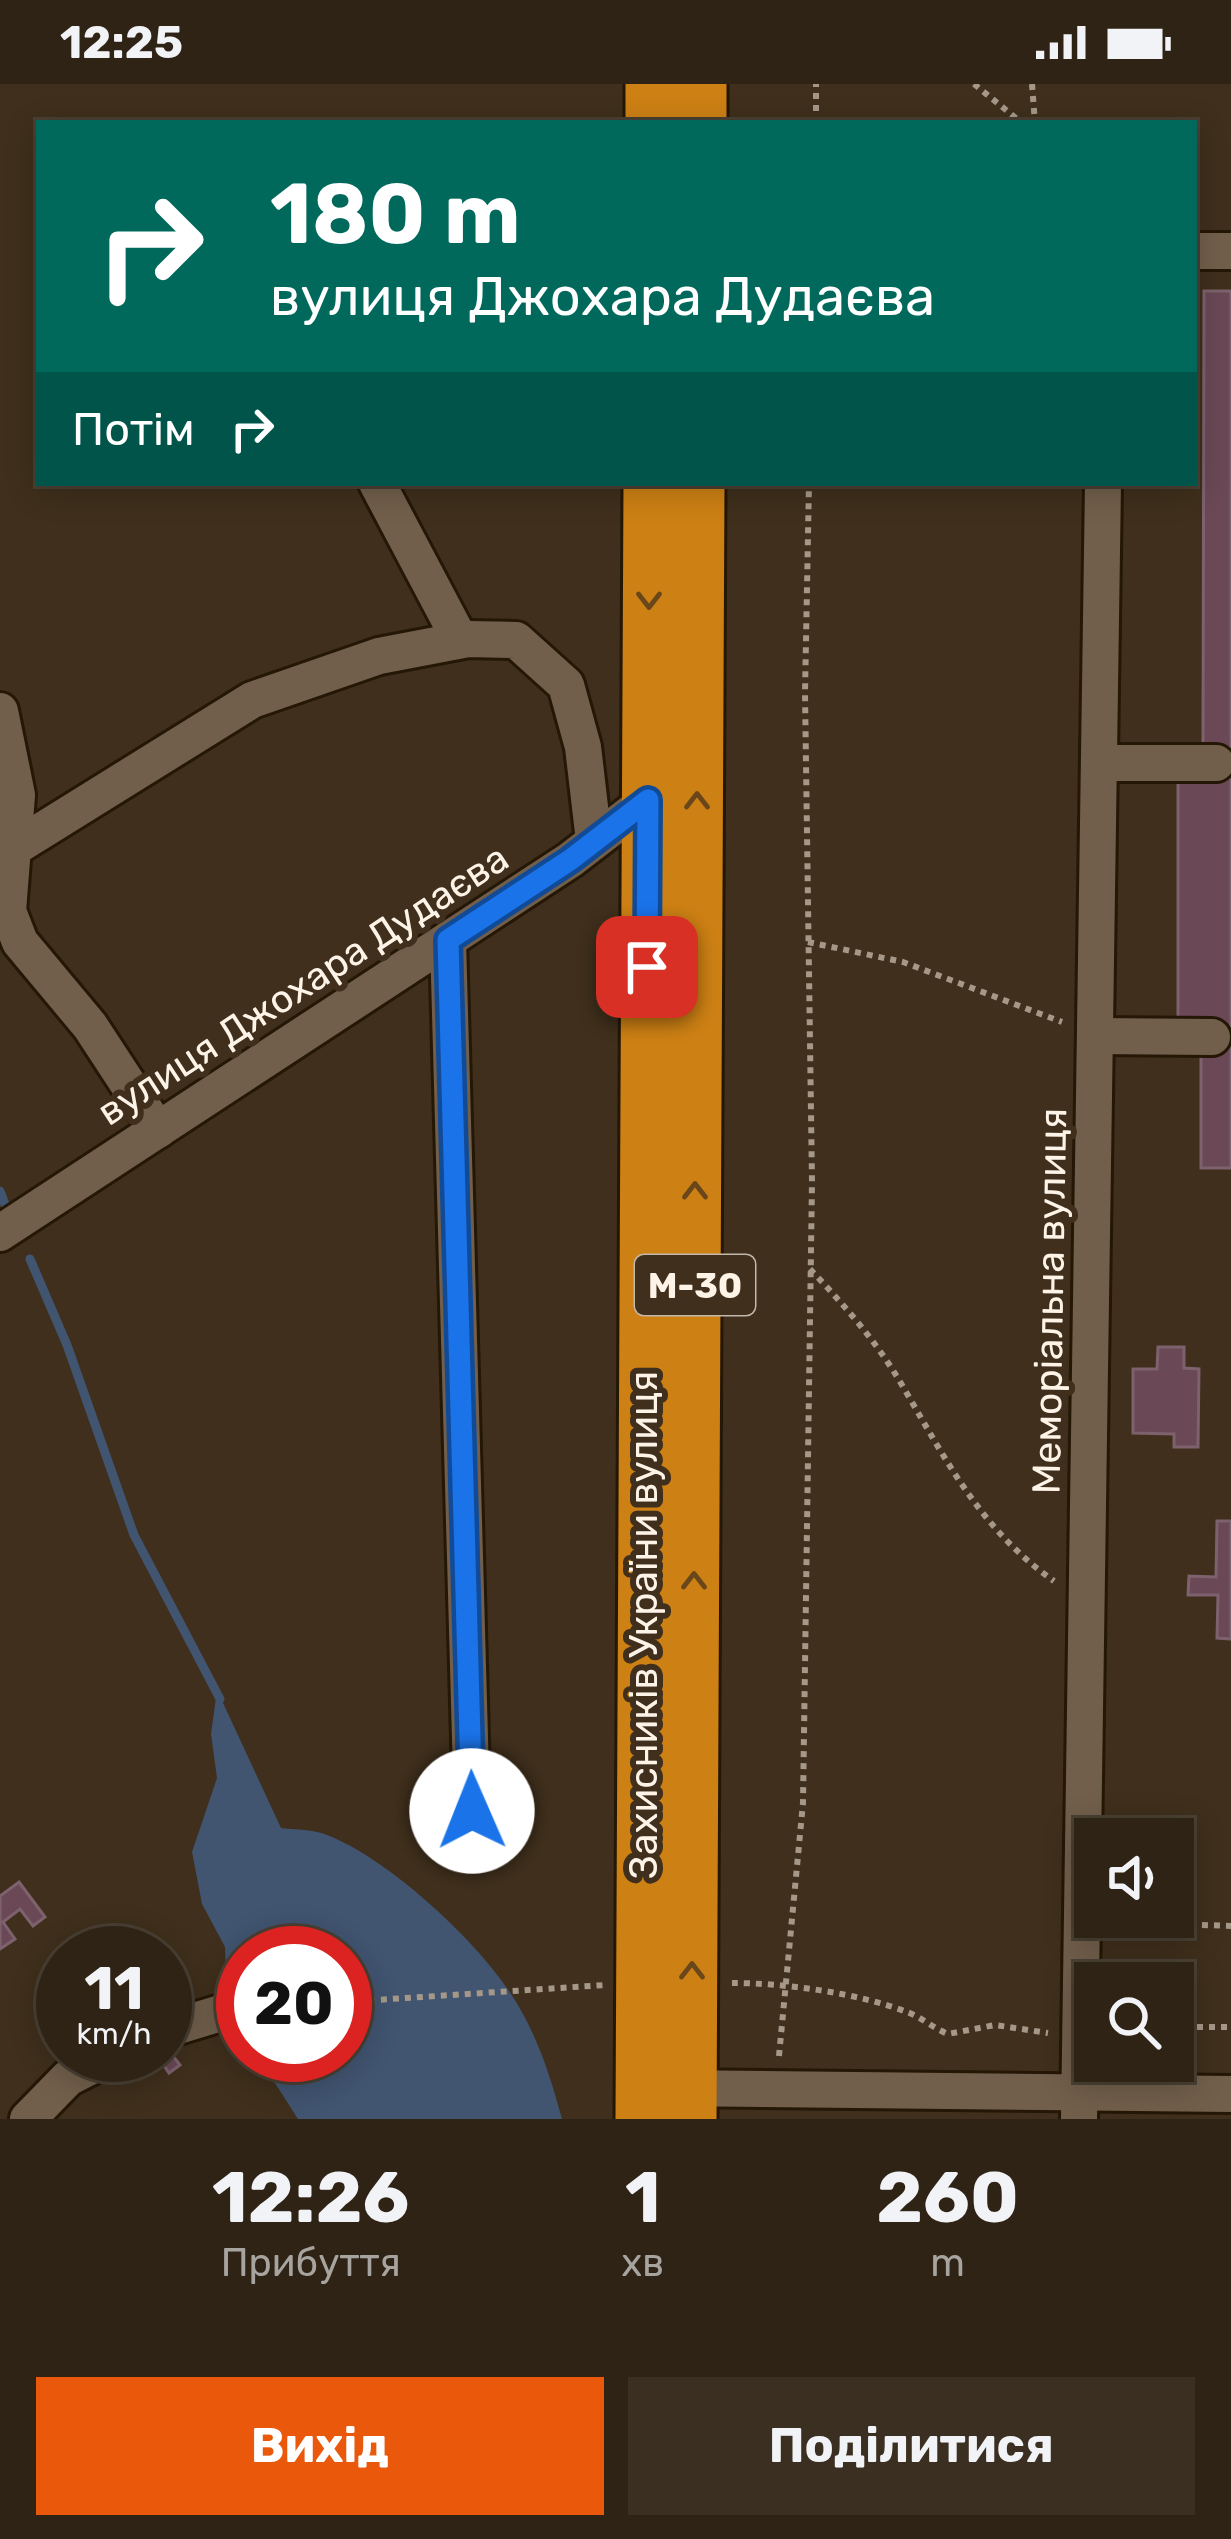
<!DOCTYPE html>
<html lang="uk">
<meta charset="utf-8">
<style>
:root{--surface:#2f2315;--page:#3b2f22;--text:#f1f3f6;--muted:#a7a4a0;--line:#4a4034;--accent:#ea580c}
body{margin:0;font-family:Rubik,sans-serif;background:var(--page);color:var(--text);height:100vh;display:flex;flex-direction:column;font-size:45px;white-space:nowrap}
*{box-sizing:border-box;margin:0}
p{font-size:39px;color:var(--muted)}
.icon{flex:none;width:66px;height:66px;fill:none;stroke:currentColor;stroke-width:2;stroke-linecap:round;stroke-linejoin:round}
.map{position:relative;height:2035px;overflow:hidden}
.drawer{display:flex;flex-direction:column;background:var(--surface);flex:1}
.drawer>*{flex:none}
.hud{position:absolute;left:36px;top:36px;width:1161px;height:366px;border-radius:0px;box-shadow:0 6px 30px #0003,0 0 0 3px var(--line);background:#00695c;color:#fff;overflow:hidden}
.controls{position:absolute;left:1074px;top:1734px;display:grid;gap:24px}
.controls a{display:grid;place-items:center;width:120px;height:120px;border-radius:0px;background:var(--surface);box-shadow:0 6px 30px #0003,0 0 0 3px var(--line);font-size:60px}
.speed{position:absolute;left:36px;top:1842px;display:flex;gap:24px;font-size:60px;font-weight:700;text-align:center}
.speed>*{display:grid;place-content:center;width:156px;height:156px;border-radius:50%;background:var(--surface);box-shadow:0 6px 30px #0003,0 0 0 3px var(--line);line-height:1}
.speed small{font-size:30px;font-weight:400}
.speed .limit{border:18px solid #d22;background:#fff;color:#111}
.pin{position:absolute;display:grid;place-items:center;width:102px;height:102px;color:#fff;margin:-51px;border-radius:24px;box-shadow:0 6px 18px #0006}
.me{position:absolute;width:132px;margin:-66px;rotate:359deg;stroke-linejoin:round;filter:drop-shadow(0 0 9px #0008)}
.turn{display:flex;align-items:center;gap:42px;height:252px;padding:0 36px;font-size:54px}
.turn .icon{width:156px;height:156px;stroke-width:2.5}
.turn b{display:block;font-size:84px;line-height:102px}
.then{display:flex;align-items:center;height:114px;padding:0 36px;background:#0003;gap:24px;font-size:45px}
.eta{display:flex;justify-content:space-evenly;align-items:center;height:204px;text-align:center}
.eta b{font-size:72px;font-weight:700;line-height:84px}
.cta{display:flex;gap:24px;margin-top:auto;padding:24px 36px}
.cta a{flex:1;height:138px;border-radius:0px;background:var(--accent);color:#fff;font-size:48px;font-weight:700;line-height:138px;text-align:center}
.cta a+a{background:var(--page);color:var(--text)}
.status{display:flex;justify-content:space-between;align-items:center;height:84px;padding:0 60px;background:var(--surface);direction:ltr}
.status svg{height:33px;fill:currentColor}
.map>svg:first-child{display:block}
.water{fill:#415470}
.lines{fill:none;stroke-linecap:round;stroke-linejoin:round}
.stream{stroke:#415470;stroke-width:9}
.building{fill:#6a4856;stroke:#7d626d;stroke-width:3}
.minor-casing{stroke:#251705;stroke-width:42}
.highway-casing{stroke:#251705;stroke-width:57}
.path{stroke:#a59889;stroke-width:6;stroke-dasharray:6 6;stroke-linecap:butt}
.minor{stroke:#715f4b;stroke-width:36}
.highway{stroke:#cd8014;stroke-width:51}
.oneway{stroke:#6a471a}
.route-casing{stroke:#114b97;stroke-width:30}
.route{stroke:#1a73e8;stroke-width:21}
.labels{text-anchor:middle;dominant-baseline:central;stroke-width:12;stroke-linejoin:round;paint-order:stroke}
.shield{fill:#3f2f1c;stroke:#c4b8aa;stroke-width:3}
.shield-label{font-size:36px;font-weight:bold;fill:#fdf3e7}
.street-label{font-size:39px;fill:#fdf3e7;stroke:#3f2f1c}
</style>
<div class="status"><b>12:25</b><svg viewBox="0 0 49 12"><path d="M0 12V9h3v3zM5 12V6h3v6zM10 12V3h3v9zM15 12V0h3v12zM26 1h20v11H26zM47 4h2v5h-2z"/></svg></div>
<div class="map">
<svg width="1231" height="2035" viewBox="0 0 1231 2035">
<rect width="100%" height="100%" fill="#3f2f1c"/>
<path class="water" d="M217,1606L281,1744C296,1746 313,1745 327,1751C387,1774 473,1853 509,1907C535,1945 550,1990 562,2035H298L257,1971H345V1869H243V1914L226,1896L225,1863L202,1820L192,1768L217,1694L211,1650Z"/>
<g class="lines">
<g class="stream">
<polyline points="0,1107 6,1123"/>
<polyline points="30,1175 67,1261 134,1451 220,1615"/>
</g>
</g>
<g class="building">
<polygon points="1204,207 1231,207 1231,1084 1201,1084 1201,971 1212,971 1212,942 1178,942 1178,694 1203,662"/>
<polygon points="1158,1263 1184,1263 1184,1284 1199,1285 1198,1363 1174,1363 1174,1350 1133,1349 1133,1285 1157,1285"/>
<polygon points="1217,1437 1231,1437 1231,1555 1217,1554 1218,1511 1188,1511 1189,1492 1216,1493"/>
<polygon points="19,1798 45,1833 33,1842 20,1825 3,1838 15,1855 0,1865 0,1812"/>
<polygon points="169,1967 180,1981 169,1989 159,1974"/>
</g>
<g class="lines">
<g class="minor-casing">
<g id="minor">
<polyline points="1194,167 1231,167"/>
<polyline points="377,399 460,556"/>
<polyline points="0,627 17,711 8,827 20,858 90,942 158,1046"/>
<polyline points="1099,679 1216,679"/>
<polyline points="14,764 252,616 379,572 468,555 516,556 566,601 583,663 594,757"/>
<polyline points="448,856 472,1727"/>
<polyline points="1095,952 1212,953"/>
<polyline points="0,1149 570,776 648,716"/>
<polyline points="165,1946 224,1928"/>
<polyline points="669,2004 1231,2010"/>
<polyline points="28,2035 68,1994 113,1971"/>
<polyline points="1079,2035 1103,399"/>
</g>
</g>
<g class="highway-casing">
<g id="highway">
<polyline points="651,39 651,0"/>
<polyline points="701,39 701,0"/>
<polyline points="641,2035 649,399"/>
<polyline points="691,2035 699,399"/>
</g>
</g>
<g class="path">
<polyline points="974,0 1022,39"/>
<polyline points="1032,0 1035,39"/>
<polyline points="816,39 816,0"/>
<polyline points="808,858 903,878 1062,938"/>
<path d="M810,1185C844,1221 877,1258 902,1301C946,1376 981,1446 1054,1497"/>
<polyline points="1178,1840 1231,1842"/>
<path d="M732,1899C784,1899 858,1909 907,1928C921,1933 933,1944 948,1950L995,1941L1048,1949"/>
<polyline points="345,1918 605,1901"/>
<polyline points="1173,1943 1231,1943"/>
<polyline points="779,1972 803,1719 812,1098 805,609 809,399"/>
</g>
<use href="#minor" class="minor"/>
<use href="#highway" class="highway"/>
</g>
<defs><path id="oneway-chevron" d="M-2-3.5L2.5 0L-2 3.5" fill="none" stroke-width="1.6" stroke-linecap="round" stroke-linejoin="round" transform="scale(3)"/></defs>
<g class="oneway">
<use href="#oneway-chevron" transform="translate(649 516) rotate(90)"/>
<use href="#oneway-chevron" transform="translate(697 717) rotate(-90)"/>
<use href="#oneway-chevron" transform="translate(695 1107) rotate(-90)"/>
<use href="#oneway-chevron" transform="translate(694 1497) rotate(-90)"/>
<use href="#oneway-chevron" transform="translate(692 1887) rotate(-90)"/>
</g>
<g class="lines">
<g class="route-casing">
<polyline id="route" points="472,1727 448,856 570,776 648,716 647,883"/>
</g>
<use href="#route" class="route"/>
</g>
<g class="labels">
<rect class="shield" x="635" y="1171" width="120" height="60" rx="9"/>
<g class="shield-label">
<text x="695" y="1201">М-30</text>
</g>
<g class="street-label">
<text transform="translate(303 901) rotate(-33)">вулиця Джохара Дудаєва</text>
<text transform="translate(1050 1217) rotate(-89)">Меморіальна вулиця</text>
<text transform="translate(644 1541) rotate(-90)">Захисників України вулиця</text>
</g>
</g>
</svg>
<div class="controls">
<a><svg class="icon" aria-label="sound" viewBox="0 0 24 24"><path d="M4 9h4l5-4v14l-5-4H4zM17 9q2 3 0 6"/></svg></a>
<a><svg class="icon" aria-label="search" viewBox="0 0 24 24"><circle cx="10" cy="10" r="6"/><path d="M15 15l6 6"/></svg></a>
</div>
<div class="speed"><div>11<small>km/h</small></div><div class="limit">20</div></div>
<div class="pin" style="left:647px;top:883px;background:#d93025"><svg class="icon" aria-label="arrive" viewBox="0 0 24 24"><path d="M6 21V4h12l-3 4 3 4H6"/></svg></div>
<svg class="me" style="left:472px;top:1727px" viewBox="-20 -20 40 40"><circle r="19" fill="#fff"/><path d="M0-13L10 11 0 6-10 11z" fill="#1a73e8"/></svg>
<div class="hud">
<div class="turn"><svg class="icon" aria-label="right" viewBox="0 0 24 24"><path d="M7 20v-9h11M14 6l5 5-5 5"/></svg><div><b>180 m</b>вулиця Джохара Дудаєва</div></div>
<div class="then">Потім<svg class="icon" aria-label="right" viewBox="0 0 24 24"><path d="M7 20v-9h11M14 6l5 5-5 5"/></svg></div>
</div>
</div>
<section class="drawer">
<div class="eta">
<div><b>12:26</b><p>Прибуття</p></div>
<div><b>1</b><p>хв</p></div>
<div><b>260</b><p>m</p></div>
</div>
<div class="cta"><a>Вихід</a><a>Поділитися</a></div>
</section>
